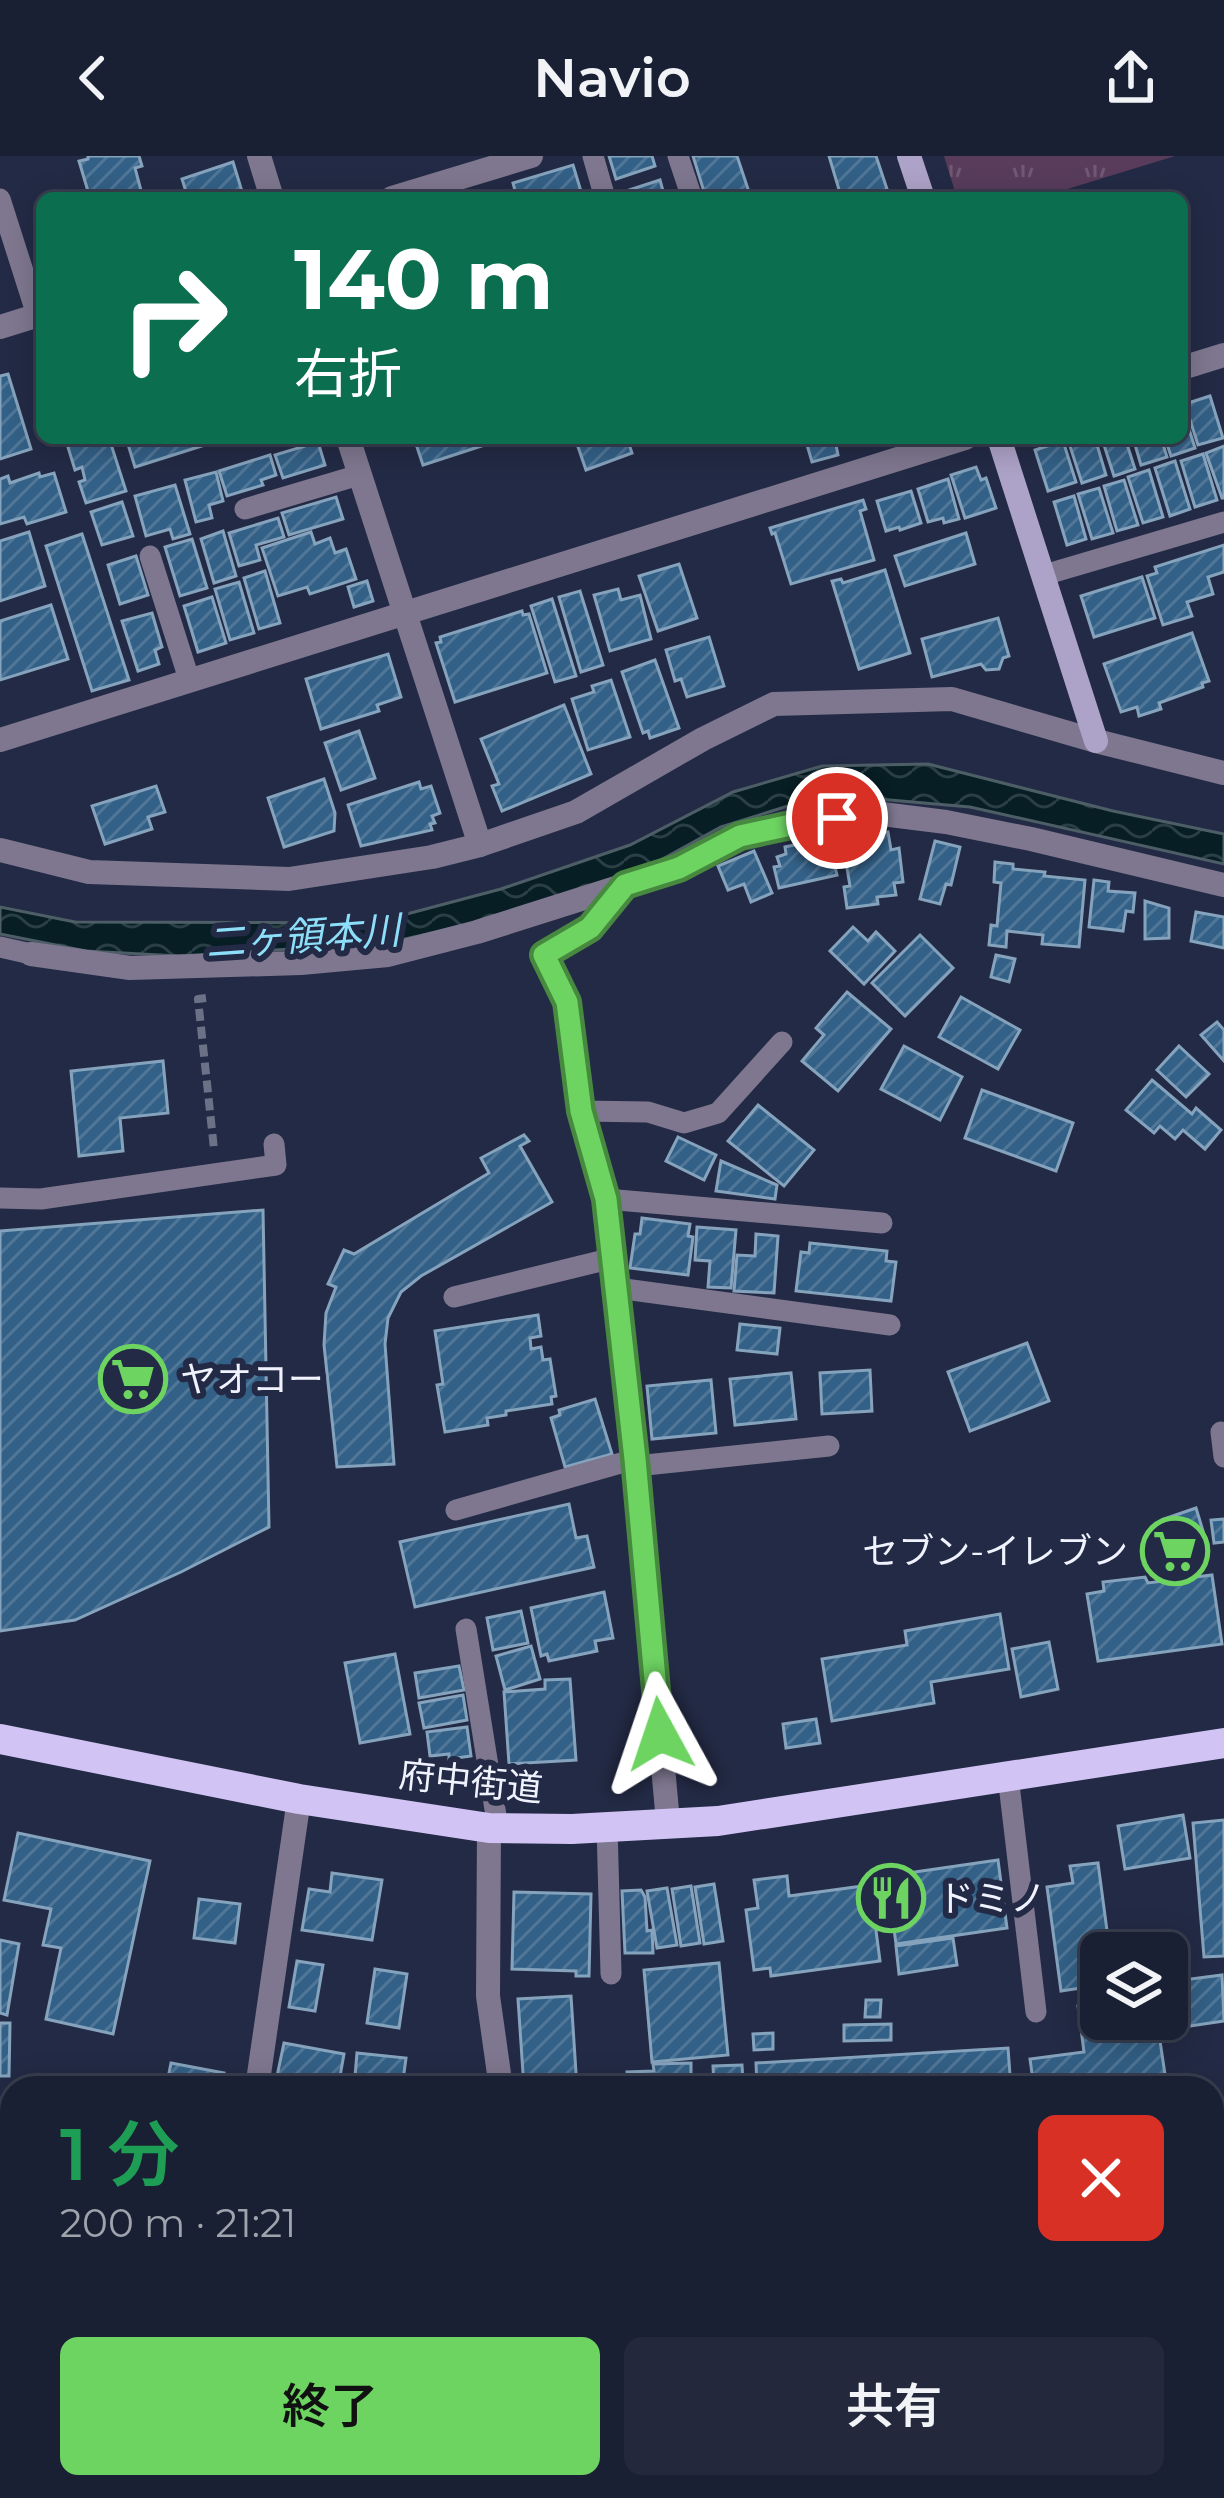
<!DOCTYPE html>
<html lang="ja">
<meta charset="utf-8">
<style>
:root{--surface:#1a2034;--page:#23283c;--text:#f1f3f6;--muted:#9fa3ac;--line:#383e4f;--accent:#6dd361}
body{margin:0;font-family:Montserrat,"Noto Sans JP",sans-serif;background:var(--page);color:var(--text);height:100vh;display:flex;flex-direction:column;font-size:45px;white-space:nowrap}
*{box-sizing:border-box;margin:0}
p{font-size:39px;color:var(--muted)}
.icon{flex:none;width:66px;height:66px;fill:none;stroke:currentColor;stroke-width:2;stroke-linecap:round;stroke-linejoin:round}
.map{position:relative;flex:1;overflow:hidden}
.drawer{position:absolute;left:0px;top:1920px;width:1224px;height:423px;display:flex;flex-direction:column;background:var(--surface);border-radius:36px 36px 0 0;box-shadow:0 6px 30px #0003,0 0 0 3px var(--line)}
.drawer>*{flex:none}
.top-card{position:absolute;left:36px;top:36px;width:1152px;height:252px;border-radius:18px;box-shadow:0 6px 30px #0003,0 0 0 3px var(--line);background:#0b6e4f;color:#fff;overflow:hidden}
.fabs{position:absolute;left:1080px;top:1776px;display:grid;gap:24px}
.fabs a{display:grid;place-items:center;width:108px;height:108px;border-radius:18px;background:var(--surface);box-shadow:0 6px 30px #0003,0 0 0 3px var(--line);font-size:60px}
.pin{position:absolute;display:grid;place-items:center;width:102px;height:102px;color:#fff;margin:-51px;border:6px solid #fff;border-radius:50%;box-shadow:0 3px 12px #0007}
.me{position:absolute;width:132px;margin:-66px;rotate:355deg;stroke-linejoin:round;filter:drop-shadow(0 0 9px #0008)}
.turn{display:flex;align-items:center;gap:42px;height:252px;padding:0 60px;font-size:54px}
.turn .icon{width:156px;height:156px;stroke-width:2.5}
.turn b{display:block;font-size:84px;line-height:102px}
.round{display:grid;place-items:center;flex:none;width:126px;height:126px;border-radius:18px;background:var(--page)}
.head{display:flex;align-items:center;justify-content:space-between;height:204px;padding:0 60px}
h1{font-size:72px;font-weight:600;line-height:90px;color:#1e9e55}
.action{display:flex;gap:24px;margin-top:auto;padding:24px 60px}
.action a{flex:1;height:138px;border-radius:18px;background:var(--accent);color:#111;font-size:48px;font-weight:600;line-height:138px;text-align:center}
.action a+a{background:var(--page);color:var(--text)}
header{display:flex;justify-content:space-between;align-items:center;height:156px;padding:0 60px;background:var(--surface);font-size:54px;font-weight:600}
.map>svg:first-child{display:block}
.park{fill:url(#park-tufts)}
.water{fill:url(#water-waves);stroke:#4d5e66;stroke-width:3}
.building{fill:url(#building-hatch);stroke:#86a3bd;stroke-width:3}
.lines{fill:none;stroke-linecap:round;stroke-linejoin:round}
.path{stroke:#6b7186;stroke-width:8;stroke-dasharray:12 6;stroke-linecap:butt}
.lane{stroke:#7e778f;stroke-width:21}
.street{stroke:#7e778f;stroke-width:24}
.secondary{stroke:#ada2c7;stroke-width:24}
.primary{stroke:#d1c3f3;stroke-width:30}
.route-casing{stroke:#47893f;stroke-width:30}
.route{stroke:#6dd361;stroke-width:21}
.labels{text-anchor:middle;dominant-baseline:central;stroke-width:12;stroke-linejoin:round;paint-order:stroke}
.poi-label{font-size:36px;fill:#f0f3fe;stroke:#232a45;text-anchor:start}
.street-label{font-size:36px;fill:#f0f3fe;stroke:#232a45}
.water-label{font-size:39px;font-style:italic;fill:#8ddff9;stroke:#232a45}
</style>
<header><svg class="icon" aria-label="back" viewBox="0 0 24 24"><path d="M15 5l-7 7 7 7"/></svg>Navio<svg class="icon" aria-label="share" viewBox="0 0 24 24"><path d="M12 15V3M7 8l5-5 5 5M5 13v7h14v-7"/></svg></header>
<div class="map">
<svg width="1224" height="2342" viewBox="0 0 1224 2342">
<defs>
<pattern id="park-tufts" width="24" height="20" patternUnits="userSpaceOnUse" patternTransform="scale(3)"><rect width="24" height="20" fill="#593c5c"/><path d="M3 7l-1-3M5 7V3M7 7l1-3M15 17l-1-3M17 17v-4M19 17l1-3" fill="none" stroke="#715974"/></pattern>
<pattern id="water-waves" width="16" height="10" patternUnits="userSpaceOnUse" patternTransform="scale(3)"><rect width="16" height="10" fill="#071e25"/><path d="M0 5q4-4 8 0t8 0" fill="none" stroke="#2b3f46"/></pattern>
<pattern id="building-hatch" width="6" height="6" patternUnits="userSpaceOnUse" patternTransform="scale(3)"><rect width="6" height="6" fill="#336086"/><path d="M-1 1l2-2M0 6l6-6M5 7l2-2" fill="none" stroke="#517798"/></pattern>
</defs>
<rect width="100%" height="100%" fill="#232a45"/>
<polygon class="park" points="944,0 1175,0 1038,42 957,42"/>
<polygon class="water" points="928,608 1113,655 1224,678 1224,708 970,651 867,642 791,649 721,671 648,711 477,767 387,787 179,800 86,795 0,778 0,751 75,766 373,767 501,733 630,689 733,636 822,610"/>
<g class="building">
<polygon points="88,0 139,0 142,10 135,12 143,42 90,42 79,5 88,3"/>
<polygon points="609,0 652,0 655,10 616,23"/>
<polygon points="693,0 737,0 751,42 706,42"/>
<polygon points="829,0 876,0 890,42 825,42 840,37"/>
<polygon points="233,6 244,42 188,42 182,23"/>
<polygon points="573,9 583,42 517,42 513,27"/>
<polygon points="660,24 665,42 625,42 623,36"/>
<polygon points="8,218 31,293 0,303 0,220"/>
<polygon points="1210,240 1223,282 1198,289 1185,248"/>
<polygon points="1182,251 1195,292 1171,300 1165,282 1182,282"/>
<polygon points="71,282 109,282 126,335 86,347 79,326 85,324 82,311 75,314 67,288 72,286"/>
<polygon points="126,282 227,282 135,311"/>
<polygon points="414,282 506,282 423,309"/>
<polygon points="575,282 627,282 632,297 586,314"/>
<polygon points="805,282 845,282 846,287 836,289 838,299 812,306"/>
<polygon points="1085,282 1095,282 1106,319 1082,327 1069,287"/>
<polygon points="1125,282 1135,313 1114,320 1102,283"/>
<polygon points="1133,282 1161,282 1167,301 1141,309"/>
<polygon points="1063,285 1076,326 1048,335 1035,294"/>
<polygon points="318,286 325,309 283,322 275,299"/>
<polygon points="1224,290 1224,342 1222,342 1206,297"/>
<polygon points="1203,298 1217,344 1195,351 1181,305"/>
<polygon points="270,299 276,319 261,324 263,329 227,340 219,315"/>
<polygon points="1175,305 1190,353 1170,360 1155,312"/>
<polygon points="976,311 981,324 986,322 996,352 965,362 951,319"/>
<polygon points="1149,314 1163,361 1143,367 1128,321"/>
<polygon points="216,316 223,345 209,349 212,362 196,366 185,324"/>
<polygon points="39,317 40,321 54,317 66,356 27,368 24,361 0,368 0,323 8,320 10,327"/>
<polygon points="948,323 959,363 944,367 943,362 928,366 918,333"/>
<polygon points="1124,324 1138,369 1117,375 1104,330"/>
<polygon points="175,329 190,378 173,383 170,373 146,380 135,340"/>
<polygon points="1099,332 1113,377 1092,383 1078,338"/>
<polygon points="911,335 921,367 900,374 899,371 886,375 877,345"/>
<polygon points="1074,340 1086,383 1067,389 1054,346"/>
<polygon points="336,341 343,363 289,379 282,357"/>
<polygon points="863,344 866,353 860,355 874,404 791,428 775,377 772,378 770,372"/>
<polygon points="122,346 133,380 102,389 91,356"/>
<polygon points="278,362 284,381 256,389 260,404 239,410 229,377"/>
<polygon points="223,375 236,420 214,427 201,383"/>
<polygon points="29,376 45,430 0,445 0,385"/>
<polygon points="311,376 315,388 330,382 335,397 346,393 356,423 310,438 307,431 278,440 262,392"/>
<polygon points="966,377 975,408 905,430 895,400"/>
<polygon points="82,378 129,524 92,535 46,390"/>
<polygon points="192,383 207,432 180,440 165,391"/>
<polygon points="1224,389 1224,416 1208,421 1213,438 1187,446 1192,460 1163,469 1147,420 1157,417 1155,411"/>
<polygon points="136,400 148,439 120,448 108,409"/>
<polygon points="679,408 697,462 658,475 639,420"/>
<polygon points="885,414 910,497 859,513 832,425 841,423 843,427"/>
<polygon points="265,415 280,467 259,473 244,422"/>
<polygon points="1142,421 1155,462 1094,481 1081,440"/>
<polygon points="367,425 373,445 354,451 348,431"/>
<polygon points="239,426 254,477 230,484 215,433"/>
<polygon points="618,433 621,444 640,439 651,483 610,495 594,439"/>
<polygon points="580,435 603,509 581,516 559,441"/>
<polygon points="212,441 226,487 198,496 184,450"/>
<polygon points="552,443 576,520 555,526 531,450"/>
<polygon points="51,449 68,503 0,524 0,465"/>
<polygon points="522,455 523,459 529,458 547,517 455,546 436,487 441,486 440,481"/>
<polygon points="152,457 162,491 155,494 159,508 138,515 122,465"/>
<polygon points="998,462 1009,500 1003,502 999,513 986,514 981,508 932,521 922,483"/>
<polygon points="1192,477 1209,525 1202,527 1203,531 1159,547 1161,553 1139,560 1137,551 1121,556 1104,508"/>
<polygon points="709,481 724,530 687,541 681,523 675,525 666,494"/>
<polygon points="388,498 401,541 377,549 379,555 321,573 306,523"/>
<polygon points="655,504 679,572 650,582 648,575 643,577 622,516"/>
<polygon points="611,524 630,581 588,594 572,543 594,536 592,530"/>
<polygon points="564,549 591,618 502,655 492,630 499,628 481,583"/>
<polygon points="359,575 375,622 341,634 325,587"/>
<polygon points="324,623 335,657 334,675 284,691 268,642"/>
<polygon points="419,626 421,633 431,630 440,657 432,660 435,667 430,668 432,674 361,690 348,649"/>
<polygon points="156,630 165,656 148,661 152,673 105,688 92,650"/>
<polygon points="888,676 891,694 899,692 903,726 894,727 896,739 877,741 878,748 847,752 844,731 850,730 842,683"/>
<polygon points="821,683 824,693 830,691 837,719 779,732 774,711 780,710 777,701 786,698 785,691"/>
<polygon points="935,685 960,691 951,729 946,728 940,748 920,743"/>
<polygon points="754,695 772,737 751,746 744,728 728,734 718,710"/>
<polygon points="995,706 1013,708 1013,713 1045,716 1044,720 1085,724 1079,791 1042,788 1043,779 1007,775 1006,791 989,789 991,769 997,770 1001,727 994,726"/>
<polygon points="1094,724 1109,726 1108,735 1135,737 1133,756 1126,755 1123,775 1089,771"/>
<polygon points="1145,745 1169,752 1169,782 1145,783"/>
<polygon points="1196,756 1224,761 1224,792 1191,785"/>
<polygon points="853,771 868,785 876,776 895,795 864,828 830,795"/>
<polygon points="920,779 953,812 905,860 872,827"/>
<polygon points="996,799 1015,803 1009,826 991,821"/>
<polygon points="847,836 891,873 838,935 802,905 824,879 816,872"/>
<polygon points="961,841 1020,874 998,913 939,881"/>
<polygon points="1217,866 1224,874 1224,905 1201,879"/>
<polygon points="904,890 962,921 940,964 881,933"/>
<polygon points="1179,890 1209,918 1186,941 1157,914"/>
<polygon points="163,905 168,957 120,962 123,995 79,1000 71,915"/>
<polygon points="1152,924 1192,958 1196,952 1221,974 1205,993 1183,974 1175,983 1160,970 1154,977 1126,954"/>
<polygon points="982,934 1073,967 1056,1015 965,982"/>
<polygon points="758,949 814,994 784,1030 728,985"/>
<polygon points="524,979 529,985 520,990 552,1046 421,1120 401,1136 388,1162 385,1188 394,1308 337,1311 324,1189 326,1157 336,1131 328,1128 344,1094 354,1098 489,1017 481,1002"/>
<polygon points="678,981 716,999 704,1024 666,1005"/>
<polygon points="721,1005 777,1029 775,1043 716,1035"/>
<polygon points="263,1054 269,1371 181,1416 75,1464 0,1475 0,1075"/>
<polygon points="642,1062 690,1068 688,1080 693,1081 688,1119 630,1112 635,1078 640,1078"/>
<polygon points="697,1071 736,1074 731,1132 708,1131 710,1105 695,1104"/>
<polygon points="756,1078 778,1080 774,1137 734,1135 737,1099 755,1100"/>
<polygon points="810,1087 887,1095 886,1105 896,1106 891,1145 796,1135 801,1096 809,1097"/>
<polygon points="538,1159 541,1180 530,1182 531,1193 541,1191 543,1204 550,1203 556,1240 551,1241 552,1248 506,1255 506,1259 487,1262 488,1269 445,1276 437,1229 443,1228 435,1175"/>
<polygon points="740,1168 780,1172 777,1198 737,1194"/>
<polygon points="1027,1187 1049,1245 970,1275 948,1216"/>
<polygon points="870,1214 872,1255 822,1258 820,1217"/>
<polygon points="791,1217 796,1263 735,1269 730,1223"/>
<polygon points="711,1224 716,1277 652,1283 647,1230"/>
<polygon points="595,1243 612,1298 565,1311 551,1262 560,1259 559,1254"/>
<polygon points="569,1348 576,1382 587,1380 594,1411 415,1451 400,1386"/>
<polygon points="1196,1352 1207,1388 1176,1399 1164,1363"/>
<polygon points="1224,1363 1224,1386 1214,1387 1211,1364"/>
<polygon points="1212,1419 1222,1488 1098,1505 1087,1438 1104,1435 1103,1426 1145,1421 1148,1427"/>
<polygon points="604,1436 613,1482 595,1485 597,1495 549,1505 547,1498 541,1500 531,1452"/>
<polygon points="521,1455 528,1487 493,1494 487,1462"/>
<polygon points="1000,1458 1009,1513 931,1526 934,1547 832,1565 822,1503 907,1489 905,1475"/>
<polygon points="1049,1486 1058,1533 1021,1541 1012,1493"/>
<polygon points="531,1490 540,1523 505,1534 496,1500"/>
<polygon points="395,1498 410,1578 360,1587 345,1507"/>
<polygon points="459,1510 464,1534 419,1542 415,1517"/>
<polygon points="570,1523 576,1604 509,1608 504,1536 545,1533 545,1524"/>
<polygon points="463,1539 467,1564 424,1572 419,1547"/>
<polygon points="816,1563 820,1587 786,1592 783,1568"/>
<polygon points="467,1571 471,1600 449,1603 449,1598 430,1600 427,1576"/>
<polygon points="1183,1659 1190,1702 1125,1713 1118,1670"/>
<polygon points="1224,1664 1224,1800 1204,1801 1193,1667"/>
<polygon points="18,1677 150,1705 113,1878 46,1863 61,1792 43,1789 51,1753 4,1744"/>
<polygon points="998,1704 1007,1772 896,1788 887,1720"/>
<polygon points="1098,1707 1110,1797 1101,1797 1101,1829 1061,1835 1047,1731 1073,1727 1070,1710"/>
<polygon points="332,1717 382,1724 372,1784 302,1774 309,1733 330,1736"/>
<polygon points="787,1720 789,1740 870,1729 880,1805 771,1820 770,1812 754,1814 746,1754 758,1752 754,1724"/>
<polygon points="714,1728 723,1785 704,1788 695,1731"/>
<polygon points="691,1730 700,1787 681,1790 672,1733"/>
<polygon points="667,1732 677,1789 657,1792 647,1735"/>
<polygon points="641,1734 645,1741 647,1775 652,1774 653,1797 625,1797 622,1735"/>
<polygon points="514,1736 591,1738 589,1820 576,1820 576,1815 512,1813"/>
<polygon points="199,1743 240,1748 235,1787 194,1782"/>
<polygon points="953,1782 957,1809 899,1818 896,1790"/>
<polygon points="0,1784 19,1788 7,1859 0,1857"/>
<polygon points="297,1805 323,1809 315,1855 289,1851"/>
<polygon points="719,1807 728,1899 652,1906 644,1814"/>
<polygon points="375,1813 407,1818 399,1872 367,1867"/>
<polygon points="1222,1819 1224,1865 1163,1874 1162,1863 1167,1863 1167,1826"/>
<polygon points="571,1840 577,1932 524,1932 518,1843"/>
<polygon points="866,1844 881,1844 880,1861 865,1861"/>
<polygon points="1101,1847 1101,1863 1144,1863 1147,1879 1159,1878 1167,1932 1034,1932 1030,1903 1084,1896 1078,1850"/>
<polygon points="0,1867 10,1867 9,1920 0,1920"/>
<polygon points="891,1868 891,1884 844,1885 844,1869"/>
<polygon points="773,1877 773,1893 754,1894 753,1878"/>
<polygon points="284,1887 344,1898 339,1926 319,1923 317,1932 313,1932 276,1925"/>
<polygon points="1008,1892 1011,1932 757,1932 756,1907"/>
<polygon points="357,1897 406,1902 402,1932 354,1932"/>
<polygon points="171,1907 224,1917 221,1932 166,1932"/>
<polygon points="691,1907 691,1932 628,1932 627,1916 654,1915 653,1908"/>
<polygon points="742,1909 743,1925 736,1926 736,1932 705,1932 714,1931 713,1910"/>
<polygon points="1218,1962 1224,2011 1212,2013 1212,1963"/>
<polygon points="1224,2051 1224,2096 1222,2100 1212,2101 1212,2053"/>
<polygon points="1224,2115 1224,2162 1213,2165 1212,2118"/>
<polygon points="1223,2196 1224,2227 1212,2230 1212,2199"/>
<polygon points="1224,2252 1224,2297 1220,2298 1212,2254"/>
<polygon points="12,2318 12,2331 46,2331 47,2342 0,2342 0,2320"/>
<polygon points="205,2331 215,2331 217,2338 231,2333 234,2342 191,2342 189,2336"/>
<polygon points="309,2331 483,2331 488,2342 314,2342"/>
</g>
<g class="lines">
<g class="path">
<polyline points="206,842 198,843 214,993"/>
<polyline points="1212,1958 1224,1957"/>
</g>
<g class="lane">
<polyline points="593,0 605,42"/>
<polyline points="678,0 692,42"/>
<polyline points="0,43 37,159"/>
<polyline points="245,353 359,319"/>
<polyline points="150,400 189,523"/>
<polyline points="1044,419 1224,366"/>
<polyline points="0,791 31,798"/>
<polyline points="581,955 648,956 684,967 718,957 782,886"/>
<polyline points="0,1042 41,1043 276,1009 274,988"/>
<polyline points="606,1043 882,1067"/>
<polyline points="617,1132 890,1169"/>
<polyline points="454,1141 613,1102"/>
<polyline points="1221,1276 1224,1301"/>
<polyline points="636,1310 829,1290"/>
<polyline points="456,1354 635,1303"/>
<polyline points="466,1473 498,1672"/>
<polyline points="1008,1620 1036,1856"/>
<polyline points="607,1670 611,1818"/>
<polyline points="1212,2037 1224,2035"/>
<polyline points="1212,2181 1224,2177"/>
<polyline points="1212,2314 1224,2314"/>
<polyline points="259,2342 261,2331"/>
<polyline points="824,2342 870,2331"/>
</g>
<g class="street">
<polyline points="259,0 272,42"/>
<polyline points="392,42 531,0"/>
<polyline points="0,171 42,158"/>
<polyline points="1182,212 1224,199"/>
<polyline points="348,282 480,689"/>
<polyline points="0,584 965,282"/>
<polyline points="0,694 89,716 289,723 432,701 480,689 576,656 703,583 774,548 952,543 1096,585 1224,617"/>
<polyline points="623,731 590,772 544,799 567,846 581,955 606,1043 635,1303 668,1666"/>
<polyline points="31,798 130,812 301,807 388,799 477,776 679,712 740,680 800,667 874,657 946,666 1031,683 1224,729"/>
<polyline points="489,1672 488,1840 501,1932"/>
<polyline points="257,1932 299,1643"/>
<polyline points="0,2256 12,2253"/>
<polyline points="619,2331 625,2342"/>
</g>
<g class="secondary">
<polyline points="909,0 923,42"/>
<polyline points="999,282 1096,585"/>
</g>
<polyline class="primary" points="0,1583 299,1643 489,1672 572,1673 718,1665 1224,1587"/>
</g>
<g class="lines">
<g class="route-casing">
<polyline id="route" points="660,1578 635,1303 606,1043 581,955 567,846 544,799 590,772 625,729 679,712 740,680 800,667 837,662"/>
</g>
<use href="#route" class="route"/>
</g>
<defs>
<g id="supermarket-ring" transform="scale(3.45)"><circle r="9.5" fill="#232a45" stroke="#6dd361" stroke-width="1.5"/><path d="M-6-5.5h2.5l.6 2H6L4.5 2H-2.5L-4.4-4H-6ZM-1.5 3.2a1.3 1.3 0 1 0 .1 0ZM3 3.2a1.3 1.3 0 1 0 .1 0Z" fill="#6dd361"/></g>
<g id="restaurant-ring" transform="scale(3.45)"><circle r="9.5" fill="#232a45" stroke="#6dd361" stroke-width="1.5"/><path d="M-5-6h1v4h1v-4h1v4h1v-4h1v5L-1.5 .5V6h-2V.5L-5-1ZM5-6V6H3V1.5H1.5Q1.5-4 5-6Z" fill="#6dd361"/></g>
</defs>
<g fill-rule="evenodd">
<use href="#supermarket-ring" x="133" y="1223"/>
<use href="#supermarket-ring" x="1175" y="1395"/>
<use href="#restaurant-ring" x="891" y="1742"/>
</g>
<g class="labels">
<g class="poi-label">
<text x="180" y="1223">ヤオコー</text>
<text x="1128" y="1395" text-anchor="end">セブン-イレブン</text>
<text x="938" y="1742">ドミノ</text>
</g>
<g class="street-label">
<text transform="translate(471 1625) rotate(6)">府中街道</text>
</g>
<g class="water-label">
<text transform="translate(303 780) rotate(-4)">二ヶ領本川</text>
</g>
</g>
</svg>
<div class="fabs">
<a><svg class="icon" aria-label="layers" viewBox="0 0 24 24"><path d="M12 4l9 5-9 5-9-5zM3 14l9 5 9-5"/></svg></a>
</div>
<div class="pin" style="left:837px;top:662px;background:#d93025"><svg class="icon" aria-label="arrive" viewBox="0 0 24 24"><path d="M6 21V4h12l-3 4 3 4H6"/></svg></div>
<svg class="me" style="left:660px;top:1578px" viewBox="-20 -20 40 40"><path d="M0-17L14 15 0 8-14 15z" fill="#6dd361" stroke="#fff" stroke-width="4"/></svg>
<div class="top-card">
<div class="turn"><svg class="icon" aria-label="right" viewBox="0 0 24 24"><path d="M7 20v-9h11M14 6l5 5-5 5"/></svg><div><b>140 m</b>右折</div></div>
</div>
<section class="drawer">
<div class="head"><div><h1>1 分</h1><p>200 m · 21:21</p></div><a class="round" style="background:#d93025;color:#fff"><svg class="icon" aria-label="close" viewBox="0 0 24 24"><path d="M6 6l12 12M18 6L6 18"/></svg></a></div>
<div class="action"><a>終了</a><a>共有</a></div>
</section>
</div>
